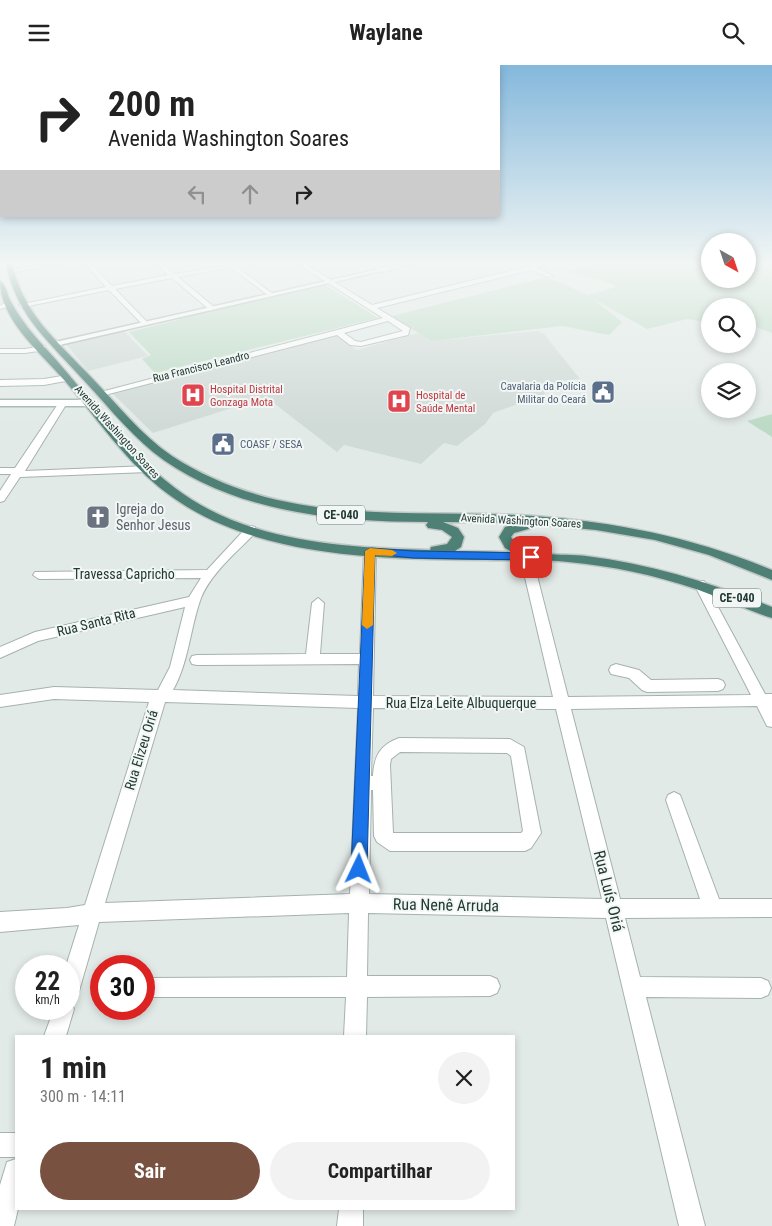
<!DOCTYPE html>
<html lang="pt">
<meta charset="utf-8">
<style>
:root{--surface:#fff;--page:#f2f2f2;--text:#222;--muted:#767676;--accent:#795141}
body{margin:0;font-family:"Roboto Condensed",sans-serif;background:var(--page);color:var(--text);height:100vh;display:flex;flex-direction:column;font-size:19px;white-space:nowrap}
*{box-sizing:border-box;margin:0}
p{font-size:16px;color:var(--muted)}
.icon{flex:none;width:28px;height:28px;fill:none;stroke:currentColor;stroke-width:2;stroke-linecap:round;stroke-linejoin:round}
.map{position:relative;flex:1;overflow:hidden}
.sheet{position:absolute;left:15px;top:970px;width:500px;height:175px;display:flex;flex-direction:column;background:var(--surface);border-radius:0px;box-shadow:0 2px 8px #0003}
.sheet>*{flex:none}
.banner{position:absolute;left:0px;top:0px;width:500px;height:152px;box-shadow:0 2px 8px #0003;background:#fff;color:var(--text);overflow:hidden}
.needle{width:32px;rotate:140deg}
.controls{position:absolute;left:701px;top:168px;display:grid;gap:10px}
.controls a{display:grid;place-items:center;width:55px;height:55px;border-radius:50%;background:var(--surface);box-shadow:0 2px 8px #0003;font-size:25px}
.speed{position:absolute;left:15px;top:890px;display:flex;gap:10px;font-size:25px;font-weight:700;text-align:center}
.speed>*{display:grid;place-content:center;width:65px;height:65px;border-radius:50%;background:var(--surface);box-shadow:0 2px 8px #0003;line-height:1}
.speed small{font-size:12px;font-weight:400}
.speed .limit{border:8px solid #d22;background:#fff;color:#111}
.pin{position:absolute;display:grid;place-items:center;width:42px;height:42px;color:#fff;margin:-21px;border-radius:10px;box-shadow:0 2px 8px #0006}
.me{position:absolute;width:55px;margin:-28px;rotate:2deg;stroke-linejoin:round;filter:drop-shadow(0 0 4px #0008)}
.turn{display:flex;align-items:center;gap:18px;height:105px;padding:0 25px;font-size:22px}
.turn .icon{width:65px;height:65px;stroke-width:2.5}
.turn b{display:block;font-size:35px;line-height:42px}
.lanes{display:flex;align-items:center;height:48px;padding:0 25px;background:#0003;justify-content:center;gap:25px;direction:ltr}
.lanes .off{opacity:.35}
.round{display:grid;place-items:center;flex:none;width:52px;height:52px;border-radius:26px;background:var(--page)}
.headline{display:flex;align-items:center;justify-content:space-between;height:85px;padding:0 25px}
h1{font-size:30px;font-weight:700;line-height:38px}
.primary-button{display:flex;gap:10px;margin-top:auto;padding:10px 25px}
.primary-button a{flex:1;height:58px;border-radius:30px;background:var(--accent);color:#fff;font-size:20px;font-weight:700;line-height:58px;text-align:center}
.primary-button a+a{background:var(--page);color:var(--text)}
header{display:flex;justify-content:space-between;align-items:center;height:65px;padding:0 25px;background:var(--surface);font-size:22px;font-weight:700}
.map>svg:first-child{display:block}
.built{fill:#d0dad6}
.green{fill:#bcdac5}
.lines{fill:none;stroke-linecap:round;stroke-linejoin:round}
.minor-casing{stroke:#a5b2ae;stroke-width:2}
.tertiary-casing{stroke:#a5b2ae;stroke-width:3}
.secondary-casing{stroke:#a1b5af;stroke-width:3}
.trunk-casing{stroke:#c1c8c6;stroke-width:3}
.minor{fill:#fff;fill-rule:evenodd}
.tertiary{fill:#fff;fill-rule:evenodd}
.secondary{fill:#fff;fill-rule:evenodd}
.trunk{fill:#4e8076;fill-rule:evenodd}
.route{fill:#1a73e8;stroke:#114b97}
.slow{fill:#f59e0b}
.labels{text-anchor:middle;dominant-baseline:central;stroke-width:4;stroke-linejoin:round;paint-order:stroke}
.far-street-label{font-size:11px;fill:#233a34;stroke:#f2f7f5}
.far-service-label{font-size:11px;fill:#4e5e75;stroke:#f2f7f5;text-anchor:end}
.far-health-label{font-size:11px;fill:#be3a42;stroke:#f2f7f5;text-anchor:start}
.shield{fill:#f2f7f5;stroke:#61736e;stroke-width:1}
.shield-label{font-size:12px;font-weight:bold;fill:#233a34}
.worship-label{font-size:14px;fill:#5b616d;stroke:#f2f7f5;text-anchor:start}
.street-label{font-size:14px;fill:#233a34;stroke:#f2f7f5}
.near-street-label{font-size:16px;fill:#233a34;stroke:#f2f7f5}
</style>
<header><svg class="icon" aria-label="menu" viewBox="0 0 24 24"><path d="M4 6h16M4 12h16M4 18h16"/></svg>Waylane<svg class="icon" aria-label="search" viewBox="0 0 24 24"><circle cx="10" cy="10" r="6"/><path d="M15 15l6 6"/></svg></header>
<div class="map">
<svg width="772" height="1161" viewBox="0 0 772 1161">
<rect width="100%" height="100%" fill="#e2eae7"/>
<g class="built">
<polygon points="124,266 148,291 88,306 66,279"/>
<polygon points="538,266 544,269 580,314 557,316 562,325 544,326 545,329 493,348 485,359 457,381 444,378 421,399 344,380 337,387 266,332 153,368 113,329 331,271 338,271 357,285 418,268 431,276"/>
</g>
<g class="green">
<path d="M598,199H710V214H748V199H772V268L748,259V241H710V258L687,254L647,264L592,233L622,257L609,270L562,261L431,276L392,251L547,212L588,230L616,222C601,212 584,214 567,206Z"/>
<polygon points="325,220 378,253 155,308 142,294 151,290 129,267 178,255 183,252"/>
<polygon points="772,349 772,372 747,356"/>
</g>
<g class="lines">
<g class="minor-casing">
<g id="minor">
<polygon points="45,199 56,199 11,208 8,206"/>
<polygon points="85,199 91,199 112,221 168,210 156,199 162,199 174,209 238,199 236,201 274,230 269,231 230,202 178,212 214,242 211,246 172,213 115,224 146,256 147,258 143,260 109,225 23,242 19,240 106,222"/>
<path d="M298,199H305L372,240L526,202L528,199H548L537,203L553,211L548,212L531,205L377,243L410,263L408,270L361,281L350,280L337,270L101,331L97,328L383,253ZM388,256L403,266L361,277L355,276L344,268Z"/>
<polygon points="368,199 375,199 389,206 384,207"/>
<polygon points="8,238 10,241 0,244 0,240"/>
<polygon points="42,281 45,281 45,285 25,288 0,288 0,284 25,284"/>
<polygon points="68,310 72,313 71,315 44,320 0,321 0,315 44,314"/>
<polygon points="63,335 67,338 25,406 148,401 153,404 148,407 20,412 4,436 0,437 0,426 11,409 0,409 0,403 15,403 60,336"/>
<path d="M251,461L255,462V468C237,487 211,508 201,533C190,563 189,597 173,625L358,631L359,599L197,600L192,599L190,595L192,591L197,590L306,589L312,538L318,533L324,538L320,589H360L364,486L370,482L376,486L373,631L553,632L520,491L526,487L532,491L568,632L751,630L694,519L696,516H704L765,629H772V662L767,661L757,641L571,644L620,834H700L666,735L668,730L674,727L680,730L682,735L719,834H772V852L625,853L640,912L761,913L768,916L771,923L768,930L761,933L646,932L705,1161H679L606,853L368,848L367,911H490L497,914L500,921L497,928L490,931L367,932L366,971H344L346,932H144V914L146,913L347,912L349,848L99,857L79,926L76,933L70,936L74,944L66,971H44L54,944H69V901H66L79,860L0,867V847L67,843L85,840L149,637L54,634L0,642V630L54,622L158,625L170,602L185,542L38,576L0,593V582L35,567L189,532L201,513L39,514L33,510L35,507L207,505L247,462ZM165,637L358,643L350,829L105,838ZM373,643L556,644L602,834L369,829L371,725H373L374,771L377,777L390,786H525L531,783L541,768L524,682L510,674L399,673C380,680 374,691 373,711H371ZM400,687L507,688L511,691L523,766L521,768H393L390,700L391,694Z"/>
<polygon points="616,599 639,605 651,615 718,614 723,616 725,620 723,624 718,626 647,627 642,625 629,613 611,609 609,605 611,601"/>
<rect x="0" y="1068" width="16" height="24"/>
<polygon points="16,1094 16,1144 18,1144 14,1161 0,1161 0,1120 7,1097"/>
<polygon points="339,1144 363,1144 363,1161 337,1161"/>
</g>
</g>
<g class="tertiary-casing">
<polygon id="tertiary" points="402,199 412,199 55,281 51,278"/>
</g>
<g class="secondary-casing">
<polygon id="secondary" points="0,335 88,335 93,338 88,341 0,341"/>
</g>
<g class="trunk-casing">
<path id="trunk" d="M6,199H12C24,250 57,276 91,312C117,339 141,370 172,391C285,464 409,443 534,451C617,457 695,473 772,505V515L709,490L655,475L596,465L533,459L532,463L514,468L511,472C525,494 563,488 586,491C650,499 712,518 772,542V553C746,545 722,533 696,524C654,510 612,501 568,497C541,494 514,496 487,495C384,494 255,494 168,429C127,399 98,354 65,316C41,288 0,255 0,216C6,219 7,229 10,235C20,254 34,271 49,287C90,332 126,386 175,423C245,477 345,483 430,485L431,482L447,479L452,472L442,465L428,463L426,460L428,457C335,457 229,447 153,387C125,364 102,334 77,308C45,273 16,248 6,199ZM443,457L520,458L505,462L499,472L505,483L512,487L455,486L461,482L464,472L458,463Z"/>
</g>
<use href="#minor" class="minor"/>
<use href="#tertiary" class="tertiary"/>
<use href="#secondary" class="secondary"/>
<use href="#trunk" class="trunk"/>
</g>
<linearGradient id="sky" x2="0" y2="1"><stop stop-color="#84b8dc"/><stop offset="0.55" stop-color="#f2f6f4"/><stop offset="1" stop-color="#f2f6f4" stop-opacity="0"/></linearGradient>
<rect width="772" height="361" fill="url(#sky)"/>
<polygon class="route" points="370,483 413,486 531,488 536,492 531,495 413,493 375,489 367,804 364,809 359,811 354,809 351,804 365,486"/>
<polygon class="slow" points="370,483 392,485 397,488 392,491 375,490 373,560 367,564 362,560 365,486"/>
<defs>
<g id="civic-square" transform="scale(1.25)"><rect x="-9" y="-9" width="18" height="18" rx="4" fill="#5c6f8a" stroke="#f2f7f5"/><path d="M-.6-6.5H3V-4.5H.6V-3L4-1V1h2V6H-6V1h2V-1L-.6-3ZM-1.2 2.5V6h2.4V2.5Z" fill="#fff"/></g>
<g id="hospital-square" transform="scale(1.25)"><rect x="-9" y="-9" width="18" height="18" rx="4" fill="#e0444e" stroke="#f2f7f5"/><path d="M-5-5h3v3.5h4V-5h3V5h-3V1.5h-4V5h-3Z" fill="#fff"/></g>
<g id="church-square" transform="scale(1.25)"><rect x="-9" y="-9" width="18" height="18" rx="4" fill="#6b7280" stroke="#f2f7f5"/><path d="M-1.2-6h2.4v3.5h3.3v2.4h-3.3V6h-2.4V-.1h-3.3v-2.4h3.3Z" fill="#fff"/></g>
</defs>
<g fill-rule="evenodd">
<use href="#civic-square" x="603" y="327"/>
<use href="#hospital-square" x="193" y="330"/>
<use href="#hospital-square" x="399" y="336"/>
<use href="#civic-square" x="223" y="379"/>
<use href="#church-square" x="98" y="452"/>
</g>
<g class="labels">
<g class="far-street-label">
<text transform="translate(201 302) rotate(-14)">Rua Francisco Leandro</text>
<text transform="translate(117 367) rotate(48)">Avenida Washington Soares</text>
<text transform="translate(521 456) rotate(3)">Avenida Washington Soares</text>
</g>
<g class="far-service-label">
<text x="586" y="321">Cavalaria da Polícia<tspan x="586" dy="13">Militar do Ceará</tspan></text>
<text x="240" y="379" text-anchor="start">COASF / SESA</text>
</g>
<g class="far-health-label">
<text x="210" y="324">Hospital Distrital<tspan x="210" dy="13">Gonzaga Mota</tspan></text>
<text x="416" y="330">Hospital de<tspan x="416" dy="13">Saúde Mental</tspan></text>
</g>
<g class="shield">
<rect x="317" y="440.5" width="48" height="19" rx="4"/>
<rect x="713" y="523.5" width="48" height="19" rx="4"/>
</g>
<g class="shield-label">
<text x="341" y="450">CE-040</text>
<text x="737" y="533">CE-040</text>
</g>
<g class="worship-label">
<text x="116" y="444">Igreja do<tspan x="116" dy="16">Senhor Jesus</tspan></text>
</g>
<g class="street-label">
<text x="124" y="509">Travessa Capricho</text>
<text transform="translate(96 557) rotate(-14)">Rua Santa Rita</text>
<text x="461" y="638">Rua Elza Leite Albuquerque</text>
<text transform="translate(141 685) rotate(-73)">Rua Elizeu Oriá</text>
</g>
<g class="near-street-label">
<text transform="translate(609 826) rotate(76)">Rua Luís Oriá</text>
<text transform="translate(446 840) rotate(1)">Rua Nenê Arruda</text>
</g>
</g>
</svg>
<div class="controls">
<a><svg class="needle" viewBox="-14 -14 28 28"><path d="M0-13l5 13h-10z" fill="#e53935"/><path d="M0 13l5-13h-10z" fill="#767676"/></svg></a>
<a><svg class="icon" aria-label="search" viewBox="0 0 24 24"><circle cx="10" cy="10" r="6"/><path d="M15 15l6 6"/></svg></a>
<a><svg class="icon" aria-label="layers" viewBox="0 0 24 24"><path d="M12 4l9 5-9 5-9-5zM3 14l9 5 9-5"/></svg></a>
</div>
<div class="speed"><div>22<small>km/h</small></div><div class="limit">30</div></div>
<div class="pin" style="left:531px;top:492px;background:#d93025"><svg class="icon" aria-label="arrive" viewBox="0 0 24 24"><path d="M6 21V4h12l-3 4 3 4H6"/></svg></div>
<svg class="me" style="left:359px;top:804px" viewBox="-20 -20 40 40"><path d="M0-17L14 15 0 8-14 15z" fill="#1a73e8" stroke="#fff" stroke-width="4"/></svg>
<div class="banner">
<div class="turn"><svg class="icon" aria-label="right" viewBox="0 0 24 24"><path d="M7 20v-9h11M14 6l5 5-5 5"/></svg><div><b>200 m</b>Avenida Washington Soares</div></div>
<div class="lanes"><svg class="icon off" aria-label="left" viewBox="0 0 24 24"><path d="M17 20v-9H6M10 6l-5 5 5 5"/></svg><svg class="icon off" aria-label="ahead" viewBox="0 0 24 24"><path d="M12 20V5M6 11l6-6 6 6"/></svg><svg class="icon" aria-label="right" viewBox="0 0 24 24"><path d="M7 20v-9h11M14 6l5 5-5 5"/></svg></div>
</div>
<section class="sheet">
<div class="headline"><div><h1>1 min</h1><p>300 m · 14:11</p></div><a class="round"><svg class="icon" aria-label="close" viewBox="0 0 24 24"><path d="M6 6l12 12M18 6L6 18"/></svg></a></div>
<div class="primary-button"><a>Sair</a><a>Compartilhar</a></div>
</section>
</div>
